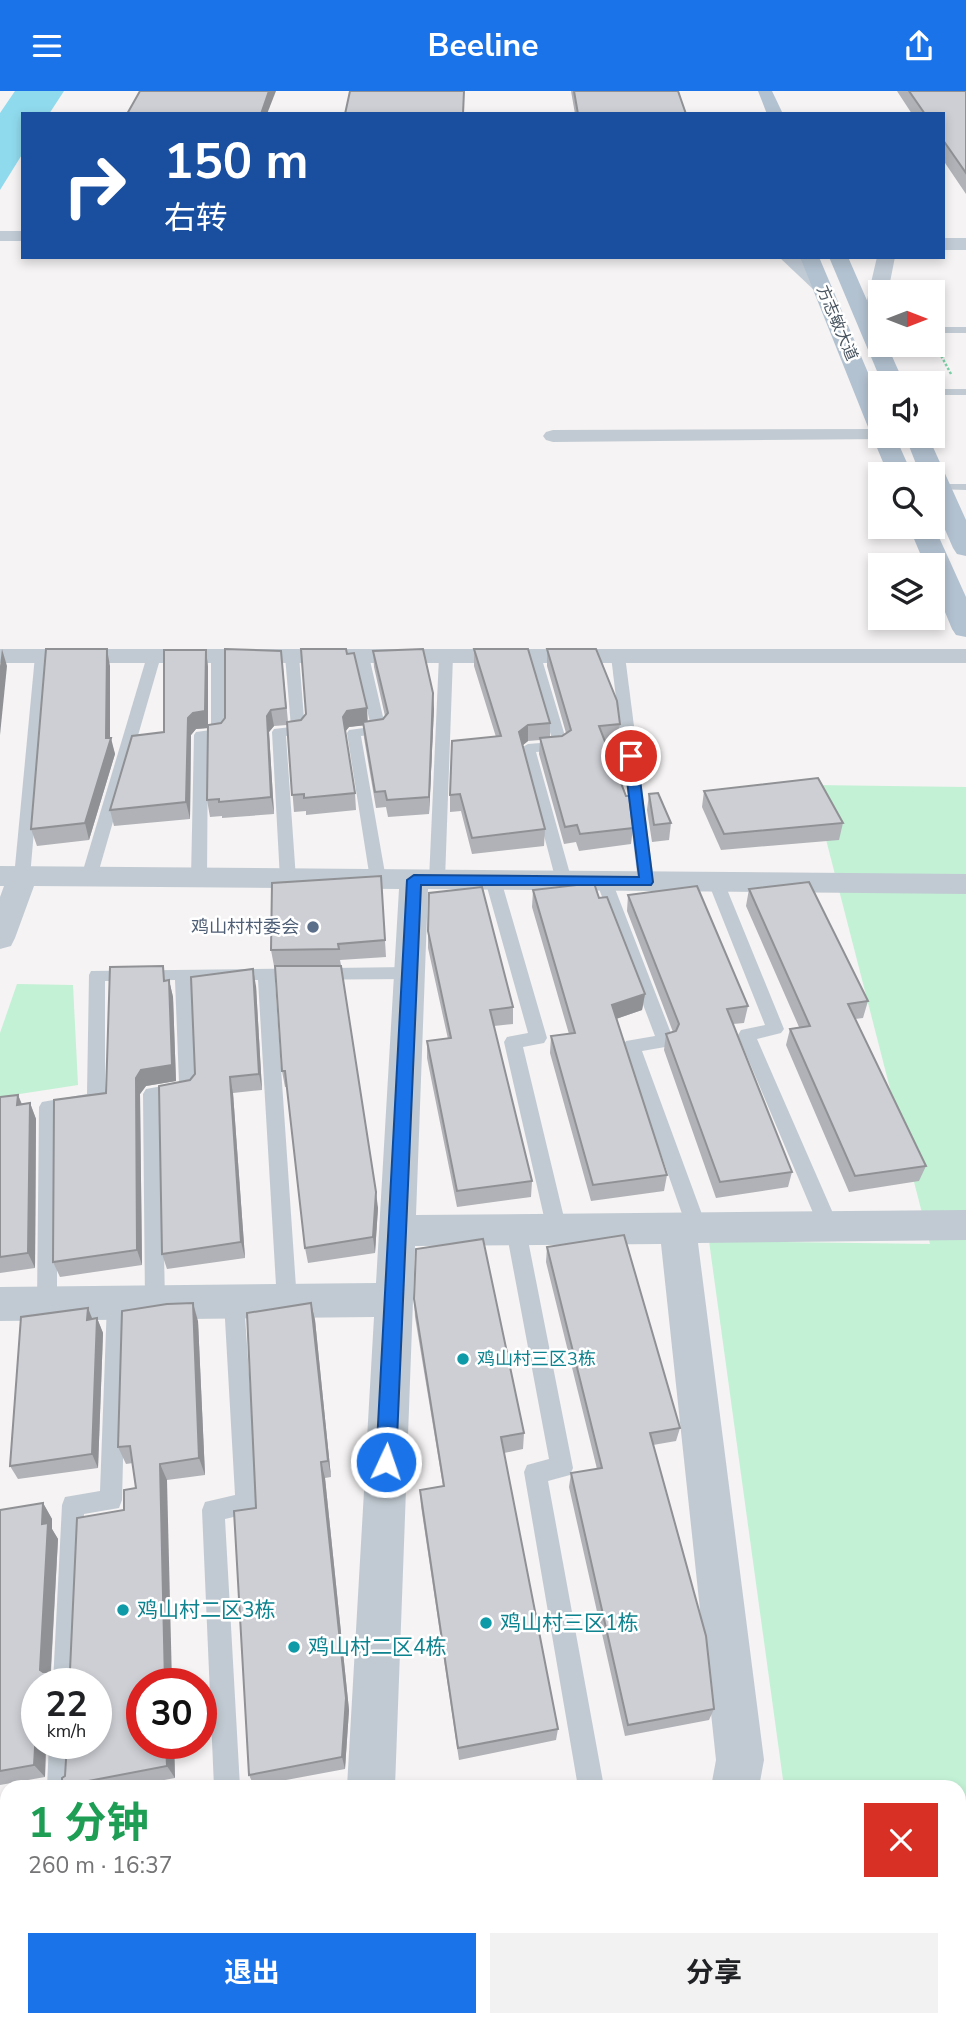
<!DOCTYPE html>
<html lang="zh">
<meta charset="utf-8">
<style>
:root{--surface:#fff;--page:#f2f2f2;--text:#202124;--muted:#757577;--accent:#1a73e8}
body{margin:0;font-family:"Nunito Sans","Noto Sans SC",sans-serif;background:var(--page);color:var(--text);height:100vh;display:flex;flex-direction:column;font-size:26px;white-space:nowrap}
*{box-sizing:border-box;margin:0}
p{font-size:23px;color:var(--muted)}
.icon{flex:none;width:38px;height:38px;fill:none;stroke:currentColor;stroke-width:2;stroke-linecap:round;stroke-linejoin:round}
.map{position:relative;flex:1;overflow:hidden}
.drawer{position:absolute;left:0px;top:1689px;width:966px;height:247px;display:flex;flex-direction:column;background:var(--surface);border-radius:21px 21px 0 0;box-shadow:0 4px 10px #0003}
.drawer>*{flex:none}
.banner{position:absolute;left:21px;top:21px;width:924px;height:147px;border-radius:0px;box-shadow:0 4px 10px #0003;background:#1a4fa0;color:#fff;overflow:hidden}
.needle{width:46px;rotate:90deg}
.tools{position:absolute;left:868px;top:189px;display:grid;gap:14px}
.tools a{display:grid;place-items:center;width:77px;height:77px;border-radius:0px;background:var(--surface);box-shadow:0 4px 10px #0003;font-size:35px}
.speed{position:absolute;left:21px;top:1577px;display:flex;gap:14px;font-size:35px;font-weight:700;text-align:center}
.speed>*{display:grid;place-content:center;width:91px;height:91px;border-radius:50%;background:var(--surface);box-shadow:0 4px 10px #0003;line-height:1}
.speed small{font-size:18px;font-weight:400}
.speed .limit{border:10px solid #d22;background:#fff;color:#111}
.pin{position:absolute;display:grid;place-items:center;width:60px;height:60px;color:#fff;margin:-30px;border:4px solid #fff;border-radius:50%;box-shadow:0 2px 7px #0007}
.me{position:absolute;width:77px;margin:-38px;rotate:3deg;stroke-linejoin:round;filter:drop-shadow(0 0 5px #0008)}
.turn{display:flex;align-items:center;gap:24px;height:147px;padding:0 28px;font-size:32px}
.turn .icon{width:91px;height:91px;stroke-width:2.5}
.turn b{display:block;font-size:49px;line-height:60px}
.round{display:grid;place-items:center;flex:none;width:74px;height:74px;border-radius:0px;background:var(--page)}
.summary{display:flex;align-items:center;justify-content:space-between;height:119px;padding:0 28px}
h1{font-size:42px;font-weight:700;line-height:52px;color:#1e9e55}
.button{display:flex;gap:14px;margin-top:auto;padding:14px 28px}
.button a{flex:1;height:80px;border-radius:0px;background:var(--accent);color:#fff;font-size:28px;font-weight:700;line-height:80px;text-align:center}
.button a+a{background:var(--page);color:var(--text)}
header{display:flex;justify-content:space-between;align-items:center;height:91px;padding:0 28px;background:var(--accent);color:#fff;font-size:32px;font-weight:700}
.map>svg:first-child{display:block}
.green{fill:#c3f1d5}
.water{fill:#90daee}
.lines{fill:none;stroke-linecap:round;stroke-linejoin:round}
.path{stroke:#7ad0a6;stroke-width:2.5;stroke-dasharray:2.5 2;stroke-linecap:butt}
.service{fill:#c1cad2;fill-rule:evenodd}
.minor{fill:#c1cad2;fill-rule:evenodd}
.secondary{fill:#c1cbd6;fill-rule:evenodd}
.primary{fill:#b3c2d1;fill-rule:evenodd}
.wall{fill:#b0b2b7}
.shaded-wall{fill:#909195}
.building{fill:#cdcfd5;stroke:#909195;stroke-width:2}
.route{fill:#1a73e8;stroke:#114b97;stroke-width:2}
.service-dot{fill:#5c6f8a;stroke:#fff;stroke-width:2.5}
.culture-dot{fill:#0f9aa8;stroke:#fff;stroke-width:2.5}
.labels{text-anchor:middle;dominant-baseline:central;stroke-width:5;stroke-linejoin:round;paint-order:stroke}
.far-street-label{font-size:16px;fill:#4a5661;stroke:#fff}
.service-label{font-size:18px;fill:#4e5e75;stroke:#fff;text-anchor:end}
.culture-label{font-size:18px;fill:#0d838f;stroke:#fff;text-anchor:start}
.near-culture-label{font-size:21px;fill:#0d838f;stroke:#fff;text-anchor:start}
</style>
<header><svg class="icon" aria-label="menu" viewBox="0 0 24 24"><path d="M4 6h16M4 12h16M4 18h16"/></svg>Beeline<svg class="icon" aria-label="share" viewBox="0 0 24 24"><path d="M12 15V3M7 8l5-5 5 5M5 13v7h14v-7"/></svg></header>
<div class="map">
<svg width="966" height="1935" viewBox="0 0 966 1935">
<rect width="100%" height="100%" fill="#f5f3f3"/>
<g class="green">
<polygon points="812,694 966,696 966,1935 648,1935 561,1929 959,1928 959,1696 784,1696 709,1150 930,1153"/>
<polygon points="17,893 73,894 78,994 0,1006 0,942"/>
<polygon points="0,1779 7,1779 7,1928 325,1929 324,1935 0,1935"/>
</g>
<polygon class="water" points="15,0 64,0 49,23 23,23 23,62 0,99 0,22"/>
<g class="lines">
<polyline class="path" points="937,257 951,283"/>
<g class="service">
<rect x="933" y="236" width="33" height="6"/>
<rect x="933" y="298" width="33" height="6"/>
<polygon points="938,393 966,393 966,399 934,398 933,396"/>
<polygon points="42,561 49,565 30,786 22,791 14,786 35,565"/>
<polygon points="154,561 161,565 97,786 94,790 84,790 81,786 147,565"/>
<polygon points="218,561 225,565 225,643 223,646 208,648 207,787 199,792 191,787 194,644 196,641 211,639 211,565"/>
<polygon points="292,561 299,565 305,640 303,643 286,645 296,788 288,793 280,788 272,641 274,638 291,636 285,565"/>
<polygon points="362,561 369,565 386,639 384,642 361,645 386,788 378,793 370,788 347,642 349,639 371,636 355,565"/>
<polygon points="446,561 453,565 445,789 437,794 429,789 439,565"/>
<polygon points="534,561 541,565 568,655 561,659 536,661 572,790 564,795 556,790 521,657 528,653 553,651 527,565"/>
<polygon points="618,561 625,565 654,791 646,796 638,791 611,565"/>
<polygon points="493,784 501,789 547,947 544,952 523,956 567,1139 564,1145 557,1147 550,1145 547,1139 504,951 507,946 528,942 485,789"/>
<polygon points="604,785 612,790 674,950 671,955 642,960 707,1137 704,1143 697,1145 690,1143 687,1137 623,955 626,950 655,945 596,790"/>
<polygon points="716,786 724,791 784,938 781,942 757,948 839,1136 836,1142 829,1144 822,1142 819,1136 738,944 741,939 765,934 708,791"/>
<polygon points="409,876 417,882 409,888 275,889 297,1211 294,1217 287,1220 280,1217 277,1211 258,889 192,889 197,998 194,1003 161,1009 165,1212 162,1218 155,1221 148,1218 145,1212 143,1003 146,998 179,992 175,889 105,890 105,1008 102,1013 57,1022 57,1213 54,1219 47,1222 40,1219 37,1213 39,1016 42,1011 87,1003 89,884 91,880"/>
<polygon points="516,1131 523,1133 526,1139 573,1377 570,1384 548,1390 604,1696 578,1696 524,1381 527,1374 549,1368 506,1139 509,1133"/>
<polygon points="234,1202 241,1205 244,1211 258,1413 255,1421 225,1428 240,1696 214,1696 202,1419 205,1411 235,1404 224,1211 227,1205"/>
<polygon points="117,1203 124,1206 127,1212 122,1409 119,1417 84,1423 77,1592 53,1592 62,1414 65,1406 100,1400 107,1212 110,1206"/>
<polygon points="49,1652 75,1652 73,1696 47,1696"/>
</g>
<g class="minor">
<polygon points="880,338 880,345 890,345 887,348 553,351 546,349 543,345 546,341 553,339"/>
<rect x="0" y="558" width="966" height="14"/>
<polygon points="0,775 966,783 966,803 428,798 416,1124 966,1119 966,1149 698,1152 764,1669 759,1696 711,1696 716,1669 661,1153 415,1155 395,1696 347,1696 374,1226 0,1230 0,1196 376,1192 399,798 34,795 15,847 11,855 0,858 0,806 4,795 0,795"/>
<rect x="0" y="1722" width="7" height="50"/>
<rect x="333" y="1928" width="54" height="7"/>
</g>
<g class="secondary">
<rect x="0" y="140" width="23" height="10"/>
<rect x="943" y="147" width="23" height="12"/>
<polygon points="779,166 800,166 832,196 822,202 815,200"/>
<polygon points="877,166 895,166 888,201 880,201 880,239 877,243 863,243 860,239"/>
</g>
<g class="primary">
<polygon points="758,0 772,0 783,23 767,23"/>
<polygon points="800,166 819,166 880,310 880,345 895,345 912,383 888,383 872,345 875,342 868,336"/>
<polygon points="829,166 848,166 880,239 880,254 887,254 904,292 882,292"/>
<polygon points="905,345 928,345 966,429 966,465 957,463 953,457 933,411 933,383 920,383"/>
<polygon points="933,433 966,506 966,546 956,544 952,538 933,492 933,474 925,474 909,436 933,436"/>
</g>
</g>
<g class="wall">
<polygon points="571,0 678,0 686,23 575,23"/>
<polygon points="897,0 966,0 966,103 943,69 943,23 912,23"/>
<polygon points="474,558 550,632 550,646 562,645 566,642 547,575 547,558 620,633 618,649 605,651 633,737 631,753 579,760 576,751 564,753 539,663 540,649 528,650 522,655 545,738 544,755 472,763 461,720 450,721 450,704 496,646 474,575"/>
<polygon points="206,559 208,576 208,634 221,632 283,577 288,631 368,630 383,628 385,625 374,576 373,560 434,618 429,723 388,726 386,716 376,717 364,647 363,634 349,636 345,641 355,702 356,719 306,724 306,720 294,721 287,634 274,635 269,641 274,723 222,727 222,725 210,726 207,709 208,637 196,638 191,644 190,728 114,735 110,719 164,641"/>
<polygon points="110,575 110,647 115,663 89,749 37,755 31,738"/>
<polygon points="704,700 843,732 839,749 721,759 702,716"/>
<polygon points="649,703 671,732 669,749 652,751 647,719"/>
<polygon points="381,785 386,866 340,869 341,874 274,875 271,859"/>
<polygon points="749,798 868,910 863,927 855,928 926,1075 919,1090 849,1101 786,954 790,938 799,936 746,815"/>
<polygon points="533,799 599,807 645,903 642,919 616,928 667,1084 664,1100 591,1110 550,962 551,945 569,943 532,816"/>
<polygon points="628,804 748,915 744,932 733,933 792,1081 788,1096 716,1107 664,959 666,943 673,941 627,820"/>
<polygon points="428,840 513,916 513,933 494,935 532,1090 531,1106 457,1116 427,967 427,950 448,948 428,857"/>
<polygon points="275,875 378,1117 375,1162 308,1172 305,1157 287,996 285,996 282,980"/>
<polygon points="167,889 169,889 173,906 176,990 146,995 140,1003 142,1174 60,1186 53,1171 106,1002"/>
<polygon points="256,895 262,999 233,1002 245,1167 167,1178 162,1163 190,989"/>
<polygon points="18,1004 22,1013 30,1012 36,1028 35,1177 0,1182 0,1006"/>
<polygon points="547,1156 680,1337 676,1350 653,1354 714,1618 709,1629 625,1645 569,1396 571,1382 597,1378 546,1171"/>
<polygon points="414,1208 524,1342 523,1358 504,1362 558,1638 556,1649 459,1669 421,1415 420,1399 443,1395 415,1226"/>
<polygon points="311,1212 315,1229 331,1386 325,1387 349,1619 345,1678 254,1695 249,1684"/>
<polygon points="97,1227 103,1242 98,1377 18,1388 10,1375 92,1228"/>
<polygon points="198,1230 205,1384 167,1389 142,1652 174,1652 175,1687 127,1696 62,1696 65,1685 96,1652 37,1592 37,1652 46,1652 45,1686 0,1694 0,1419 43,1412 52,1428 52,1438 58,1448 51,1581 67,1581 70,1579 124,1419 136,1397 133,1372 126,1373 118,1356"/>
</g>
<g class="shaded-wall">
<polygon points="269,0 276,0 267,23 261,23"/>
<polygon points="2,558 7,575 0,644 0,575"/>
<polygon points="107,558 110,575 110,650 111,647 115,663 89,749 85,732 106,647"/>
<polygon points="206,559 208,576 208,637 196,638 191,644 190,728 186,711 188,627"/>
<polygon points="433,602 434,618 429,723 429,706"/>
<polygon points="367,617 368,634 349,636 344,642 343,626 347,620"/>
<polygon points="271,619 274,635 269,641 274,723 271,706 267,625"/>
<polygon points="528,634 528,650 518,658 519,641"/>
<polygon points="253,878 256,895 262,999 259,983"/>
<polygon points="169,889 173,906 176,990 146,995 140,1003 142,1174 137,1159 136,987"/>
<polygon points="645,903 642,919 610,930 612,914"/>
<polygon points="230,986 233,1002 245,1167 241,1151"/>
<polygon points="18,1004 24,1020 17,1014"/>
<polygon points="30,1012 36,1028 35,1177 28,1162"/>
<polygon points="376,1101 378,1117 375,1162 373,1146"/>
<polygon points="193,1212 198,1230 205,1384 199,1367"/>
<polygon points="311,1212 315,1229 331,1386 328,1370"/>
<polygon points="88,1217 94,1232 87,1229"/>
<polygon points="97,1227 103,1242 98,1377 92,1363"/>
<polygon points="321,1371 325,1387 349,1619 345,1678 342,1666"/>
<polygon points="160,1373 167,1389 172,1592 165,1592"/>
<polygon points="43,1412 52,1428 52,1438 58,1448 50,1592 40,1579"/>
<polygon points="37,1639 37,1652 46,1652 45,1686 34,1674 36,1640"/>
<polygon points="166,1652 174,1652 175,1687 167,1675"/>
</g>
<g class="building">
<polygon points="140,0 269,0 261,23 127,23"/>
<polygon points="350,0 464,0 463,23 345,23"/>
<polygon points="574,0 678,0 686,23 578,23"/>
<polygon points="909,0 966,0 966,82 943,49 943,23 925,23"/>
<polygon points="46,558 107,558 106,647 111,647 85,732 31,738"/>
<polygon points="225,558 281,560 286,617 271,619 267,625 271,706 219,711 219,708 207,709 208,634 221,632 225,627"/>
<polygon points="301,558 346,558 347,563 354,562 367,617 347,620 343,626 355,702 304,707 304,703 292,704 287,631 301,629 306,623"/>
<polygon points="423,558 433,602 429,706 387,709 385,700 375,701 363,631 383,628 388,622 373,560"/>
<polygon points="474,558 528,558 550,632 528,634 519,641 545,738 472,747 460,703 450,704 452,650 501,645"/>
<polygon points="547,558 596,558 617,610 620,633 599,635 626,705 629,705 633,737 580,743 577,734 565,736 540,647 562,645 571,639"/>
<polygon points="164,559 206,559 205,620 193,622 188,627 186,711 110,719 132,645 164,641"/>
<polygon points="818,687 843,732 724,743 704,700"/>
<polygon points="658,702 671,732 654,734 649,703"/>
<polygon points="381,785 385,849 338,853 339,858 271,859 272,792"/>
<polygon points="809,791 868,910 848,913 926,1075 855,1085 790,938 810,935 749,798"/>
<polygon points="594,792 599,807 607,806 645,903 612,914 667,1084 593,1094 551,945 575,942 533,799"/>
<polygon points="697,795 748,915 727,918 792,1081 720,1091 666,943 676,940 679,933 628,804"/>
<polygon points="482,796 513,916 490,919 532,1090 457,1100 427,950 451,947 428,840 429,802"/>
<polygon points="163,875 164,890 169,889 172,974 141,979 136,987 137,1159 53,1171 54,1009 106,1002 110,876"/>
<polygon points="275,875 341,875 376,1101 373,1146 305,1157 285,980 282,980"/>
<polygon points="253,878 259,983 230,986 241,1151 162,1163 159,995 190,989 195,983 191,886"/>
<polygon points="18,1004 17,1014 30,1012 28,1162 0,1166 0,1006"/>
<polygon points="624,1144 680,1337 650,1342 706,1545 714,1618 628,1634 571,1382 602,1377 547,1156"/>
<polygon points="483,1148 524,1342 501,1346 558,1638 458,1657 420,1399 444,1395 414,1208 416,1158"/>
<polygon points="193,1212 199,1367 160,1373 165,1592 142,1592 142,1652 166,1652 167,1675 62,1695 62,1687 65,1685 67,1652 96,1652 96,1592 37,1592 37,1639 36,1640 34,1674 0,1680 0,1419 43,1412 42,1433 48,1432 40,1579 43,1581 67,1581 70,1579 77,1427 124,1419 124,1399 136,1397 130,1355 118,1356 122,1220 167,1213"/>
<polygon points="311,1212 328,1370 321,1371 346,1607 342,1666 249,1684 234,1420 256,1417 247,1222"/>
<polygon points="88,1217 87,1229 97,1227 92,1363 10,1375 21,1226"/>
</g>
<polygon class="route" points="631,661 637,665 653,791 651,794 421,794 396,1371 393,1378 386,1381 379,1378 376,1371 407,789 414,784 639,786 624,665"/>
<circle class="service-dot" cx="313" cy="836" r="7"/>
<g class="culture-dot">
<circle cx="463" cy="1268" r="7"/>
<circle cx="123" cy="1519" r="7"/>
<circle cx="486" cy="1532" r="7"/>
<circle cx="294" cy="1556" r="7"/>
</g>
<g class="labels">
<g class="far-street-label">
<text transform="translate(837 232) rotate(67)">方志敏大道</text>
</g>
<g class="service-label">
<text x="299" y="836">鸡山村村委会</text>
</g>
<g class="culture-label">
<text x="477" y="1268">鸡山村三区3栋</text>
</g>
<g class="near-culture-label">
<text x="137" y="1519">鸡山村二区3栋</text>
<text x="500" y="1532">鸡山村三区1栋</text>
<text x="308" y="1556">鸡山村二区4栋</text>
</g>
</g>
</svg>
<div class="tools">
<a><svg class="needle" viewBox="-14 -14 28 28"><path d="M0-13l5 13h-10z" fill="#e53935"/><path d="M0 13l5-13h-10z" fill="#757577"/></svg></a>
<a><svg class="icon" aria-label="sound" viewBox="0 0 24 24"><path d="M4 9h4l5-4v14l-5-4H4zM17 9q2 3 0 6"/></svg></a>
<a><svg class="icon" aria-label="search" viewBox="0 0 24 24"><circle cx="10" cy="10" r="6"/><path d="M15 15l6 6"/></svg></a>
<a><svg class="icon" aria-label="layers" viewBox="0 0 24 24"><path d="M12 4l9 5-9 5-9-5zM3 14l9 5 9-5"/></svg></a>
</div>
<div class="speed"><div>22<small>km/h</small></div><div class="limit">30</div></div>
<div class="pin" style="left:631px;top:665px;background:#d93025"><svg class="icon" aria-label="arrive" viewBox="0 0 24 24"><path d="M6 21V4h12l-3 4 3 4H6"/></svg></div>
<svg class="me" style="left:386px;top:1371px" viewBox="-20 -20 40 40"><circle r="17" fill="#1a73e8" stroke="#fff" stroke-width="3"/><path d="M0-11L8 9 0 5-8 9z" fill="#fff"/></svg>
<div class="banner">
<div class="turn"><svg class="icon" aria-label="right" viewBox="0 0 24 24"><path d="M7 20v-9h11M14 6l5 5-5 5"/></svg><div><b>150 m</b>右转</div></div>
</div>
<section class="drawer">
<div class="summary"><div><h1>1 分钟</h1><p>260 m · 16:37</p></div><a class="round" style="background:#d93025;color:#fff"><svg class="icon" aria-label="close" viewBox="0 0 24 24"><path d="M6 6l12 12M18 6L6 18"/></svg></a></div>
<div class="button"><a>退出</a><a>分享</a></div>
</section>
</div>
